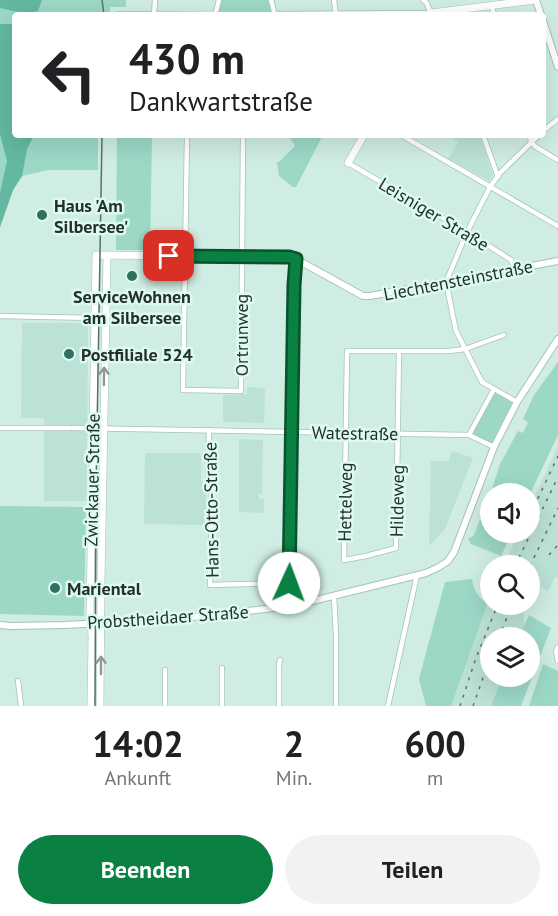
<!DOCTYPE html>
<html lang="de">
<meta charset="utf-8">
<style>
:root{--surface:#fff;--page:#f2f2f2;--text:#202124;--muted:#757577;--accent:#0b8043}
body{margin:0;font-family:"PT Sans",sans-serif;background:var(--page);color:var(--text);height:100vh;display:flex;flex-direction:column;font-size:22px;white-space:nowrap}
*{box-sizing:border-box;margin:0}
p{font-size:20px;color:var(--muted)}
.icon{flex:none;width:33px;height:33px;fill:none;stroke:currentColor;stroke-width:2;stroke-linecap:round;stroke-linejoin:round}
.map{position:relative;height:706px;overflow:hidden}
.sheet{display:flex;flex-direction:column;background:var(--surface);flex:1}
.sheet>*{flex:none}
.top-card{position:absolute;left:12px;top:12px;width:534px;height:126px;border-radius:6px;box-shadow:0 6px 24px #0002;background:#fff;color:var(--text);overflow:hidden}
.tools{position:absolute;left:480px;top:483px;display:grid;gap:12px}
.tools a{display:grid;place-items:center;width:60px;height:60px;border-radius:50%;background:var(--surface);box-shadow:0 6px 24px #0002;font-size:30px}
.pin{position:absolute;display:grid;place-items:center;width:51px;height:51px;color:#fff;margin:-26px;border-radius:12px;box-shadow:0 3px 9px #0006}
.me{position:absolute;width:66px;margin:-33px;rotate:2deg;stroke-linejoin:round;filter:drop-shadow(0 0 4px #0008)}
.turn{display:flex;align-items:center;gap:21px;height:126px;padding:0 18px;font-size:27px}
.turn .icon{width:78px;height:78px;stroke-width:2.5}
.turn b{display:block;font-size:42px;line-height:51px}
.eta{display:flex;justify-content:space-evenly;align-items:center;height:102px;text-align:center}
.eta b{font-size:36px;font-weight:700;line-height:42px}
.cta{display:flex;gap:12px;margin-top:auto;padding:12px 18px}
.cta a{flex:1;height:69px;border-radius:36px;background:var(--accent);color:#fff;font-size:24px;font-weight:700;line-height:69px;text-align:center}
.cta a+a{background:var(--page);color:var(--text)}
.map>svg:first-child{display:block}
.built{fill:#bce1d6}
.green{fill:#9dd8c7}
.forest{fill:#64b8a1}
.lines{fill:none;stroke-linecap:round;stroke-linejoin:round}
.minor-casing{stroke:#a6c2b9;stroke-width:6}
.tertiary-casing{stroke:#a6c2b9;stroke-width:8}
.secondary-casing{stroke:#a6c2b9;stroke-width:8}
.minor{stroke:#fff;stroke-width:4.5}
.tertiary{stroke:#fff;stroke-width:6}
.secondary{stroke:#fff;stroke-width:7}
.tram{stroke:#5d6f69;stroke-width:1.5}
.rail{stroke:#5d6f69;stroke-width:1.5;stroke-dasharray:3 6;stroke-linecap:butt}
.oneway{stroke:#929896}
.route-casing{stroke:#07532c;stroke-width:15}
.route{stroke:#0b8043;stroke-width:10}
.poi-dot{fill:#2f7060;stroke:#ddfaf0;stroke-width:2}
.labels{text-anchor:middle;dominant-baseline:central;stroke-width:5;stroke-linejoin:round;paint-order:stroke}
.poi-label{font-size:18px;font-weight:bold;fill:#24302c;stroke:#ddfaf0;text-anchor:start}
.street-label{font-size:18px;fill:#24302c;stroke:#ddfaf0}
</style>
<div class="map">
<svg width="558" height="706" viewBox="0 0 558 706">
<rect width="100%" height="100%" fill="#cfede3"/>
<g class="built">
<polygon points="456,135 480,135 493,175 489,181 448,159 458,142 454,139"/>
<polygon points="22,323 88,323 87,501 44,501 44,418 21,418"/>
<polygon points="247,387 265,388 264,423 223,422 223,395 247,394"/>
<polygon points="239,439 263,440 262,494 259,494 259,499 264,499 264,513 239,512"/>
<polygon points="558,446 558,578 555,577 548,591 534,583 530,593 530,566 504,566 518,533 530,532 530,506"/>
<polygon points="452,451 473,458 445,529 429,546 431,461 449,461"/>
<polygon points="145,453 201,453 201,480 206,488 206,525 144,524"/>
<polygon points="490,598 490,604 524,605 524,627 519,637 490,638 490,676 502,677 491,706 451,706"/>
</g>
<g class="green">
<polygon points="0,0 126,0 126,7 110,7 110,13 104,13 103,15 15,15 15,135 98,135 98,170 48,170 22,176 13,190 0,227"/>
<polygon points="221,0 269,0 271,5 273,15 217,15"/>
<polygon points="117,135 152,135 150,250 116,250"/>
<polygon points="288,135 323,135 296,187 293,187 279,176 277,162 279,162 295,146"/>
<polygon points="558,362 558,435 530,494 490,494 490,495 500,464 518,431 523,433 528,422 523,419 534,395"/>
<polygon points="494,389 517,402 494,447 469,435"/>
<polygon points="0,506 86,507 84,616 0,614"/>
<polygon points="485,506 490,508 490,532 512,533 501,556 471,544 468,539 474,535"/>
<path d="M472,579C473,589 479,600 488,603L451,706H426L419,679L445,582Z"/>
<polygon points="529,615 551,628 521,706 491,706 502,677 530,676 530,638 519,637"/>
<polygon points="543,664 558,671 558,706 529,706"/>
</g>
<g class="forest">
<polygon points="0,0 42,0 38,11 33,12 35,15 18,15 18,12 0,8"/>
<polygon points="0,24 15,24 15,135 34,135 27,149 22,176 13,190 0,227 0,193 7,161 0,134"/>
</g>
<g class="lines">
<g class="minor-casing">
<g id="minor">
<polyline points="271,0 275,15"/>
<polyline points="334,0 336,15"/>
<polyline points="492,6 494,15"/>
<polyline points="118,14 215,15"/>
<polyline points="275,14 431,13 426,2 423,0"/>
<polyline points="154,15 155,0"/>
<polyline points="215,15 219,0"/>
<polyline points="543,131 558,119"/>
<polyline points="187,135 183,390 241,391 243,135"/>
<polyline points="401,135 558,226"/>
<polyline points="483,135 498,177"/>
<polyline points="530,135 531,142 536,147 558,160"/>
<polyline points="348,163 467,232 511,260 515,269"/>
<polyline points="0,316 95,318"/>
<polyline points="399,351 396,548 366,556 344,560 347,351 449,351 465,349 504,335"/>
<polyline points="517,402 482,382 456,331 446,282 467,232 490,187 500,173 539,135"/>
<polyline points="0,428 70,428"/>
<polyline points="73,428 469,435 494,447"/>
<polyline points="209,430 208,476 210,482 212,499 210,585 289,583"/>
<polyline points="469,435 494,389"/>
<polyline points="334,596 336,636 336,706"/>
<polyline points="292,606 289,583 294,285 296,259"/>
<polyline points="558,647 556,651 558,661"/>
<polyline points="222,668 222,706"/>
<polyline points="18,681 21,706"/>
<polyline points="165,706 165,670"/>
<polyline points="279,706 279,664 280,660"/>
<polyline points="388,706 417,575"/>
</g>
</g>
<g class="tertiary-casing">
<g id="tertiary">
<polyline points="536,0 541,15"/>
<polyline points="543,21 558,67"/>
<polyline points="296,259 363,296 370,296 558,261"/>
<polyline points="0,625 11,626 64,625 165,620 292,606 426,573 439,567 448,561 454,552 494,447 517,402 558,339"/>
</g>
</g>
<g class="secondary-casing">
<g id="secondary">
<polyline points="430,15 431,13 535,0"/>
<polyline points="348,163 364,135"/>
<polyline points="91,706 92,636 90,612 96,255 289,257 296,259"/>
<polyline points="100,706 101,582 107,255"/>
</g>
</g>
<use href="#minor" class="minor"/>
<use href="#tertiary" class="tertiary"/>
<use href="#secondary" class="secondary"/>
<g class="tram">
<polyline points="102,0 104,15"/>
<polyline points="95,706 96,492 102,135"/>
</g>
<g class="rail">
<polyline points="530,515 558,456"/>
<polyline points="549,555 558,545"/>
<polyline points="515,566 558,477"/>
<polyline points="530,566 558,508"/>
<polyline points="499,638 512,604"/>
<polyline points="460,706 476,658 498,604"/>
<polyline points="473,706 490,658"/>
</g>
</g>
<defs><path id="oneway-shaft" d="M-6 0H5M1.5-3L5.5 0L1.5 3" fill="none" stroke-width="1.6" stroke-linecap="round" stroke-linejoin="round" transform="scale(1.5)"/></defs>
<g class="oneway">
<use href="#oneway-shaft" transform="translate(104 376) rotate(-89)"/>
<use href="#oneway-shaft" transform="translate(101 665) rotate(-90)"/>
</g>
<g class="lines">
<g class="route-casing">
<polyline id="route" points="169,256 289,257 296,259 294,285 289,583"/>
</g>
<use href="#route" class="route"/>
</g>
<g class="poi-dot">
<circle cx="42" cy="215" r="6"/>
<circle cx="132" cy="276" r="6"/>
<circle cx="69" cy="354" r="6"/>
<circle cx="55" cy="588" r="6"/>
</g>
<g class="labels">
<g class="poi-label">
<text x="54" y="205">Haus 'Am<tspan x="54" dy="21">Silbersee'</tspan></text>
<text x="132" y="296" text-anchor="middle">ServiceWohnen<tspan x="132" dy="21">am Silbersee</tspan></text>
<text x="81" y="354">Postfiliale 524</text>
<text x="67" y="588">Mariental</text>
</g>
<g class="street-label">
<text transform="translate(434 214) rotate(31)">Leisniger Straße</text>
<text transform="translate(458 280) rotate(-11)">Liechtensteinstraße</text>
<text transform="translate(241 335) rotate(-90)">Ortrunweg</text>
<text transform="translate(355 433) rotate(1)">Watestraße</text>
<text transform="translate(92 480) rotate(-89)">Zwickauer Straße</text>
<text transform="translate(397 501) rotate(-89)">Hildeweg</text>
<text transform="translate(345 502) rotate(-89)">Hettelweg</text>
<text transform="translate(211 510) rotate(-91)">Hans-Otto-Straße</text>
<text transform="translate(168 617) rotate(-4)">Probstheidaer Straße</text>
</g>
</g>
</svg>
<div class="tools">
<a><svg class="icon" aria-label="sound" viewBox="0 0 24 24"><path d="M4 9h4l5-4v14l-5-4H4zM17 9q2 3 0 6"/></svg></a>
<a><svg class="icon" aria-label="search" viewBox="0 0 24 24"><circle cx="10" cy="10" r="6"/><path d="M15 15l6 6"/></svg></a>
<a><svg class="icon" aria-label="layers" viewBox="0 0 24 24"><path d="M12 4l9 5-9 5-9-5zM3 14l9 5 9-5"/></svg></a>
</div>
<div class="pin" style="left:169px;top:256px;background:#d93025"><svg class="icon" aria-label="arrive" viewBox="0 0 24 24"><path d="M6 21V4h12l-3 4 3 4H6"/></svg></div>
<svg class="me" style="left:289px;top:583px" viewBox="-20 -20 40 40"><circle r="19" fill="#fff"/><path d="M0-13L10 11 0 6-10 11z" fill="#0b8043"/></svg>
<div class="top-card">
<div class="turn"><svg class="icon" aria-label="left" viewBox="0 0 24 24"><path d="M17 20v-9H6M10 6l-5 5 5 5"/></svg><div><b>430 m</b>Dankwartstraße</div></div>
</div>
</div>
<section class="sheet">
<div class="eta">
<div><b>14:02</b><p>Ankunft</p></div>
<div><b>2</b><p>Min.</p></div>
<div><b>600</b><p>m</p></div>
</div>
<div class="cta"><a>Beenden</a><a>Teilen</a></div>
</section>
